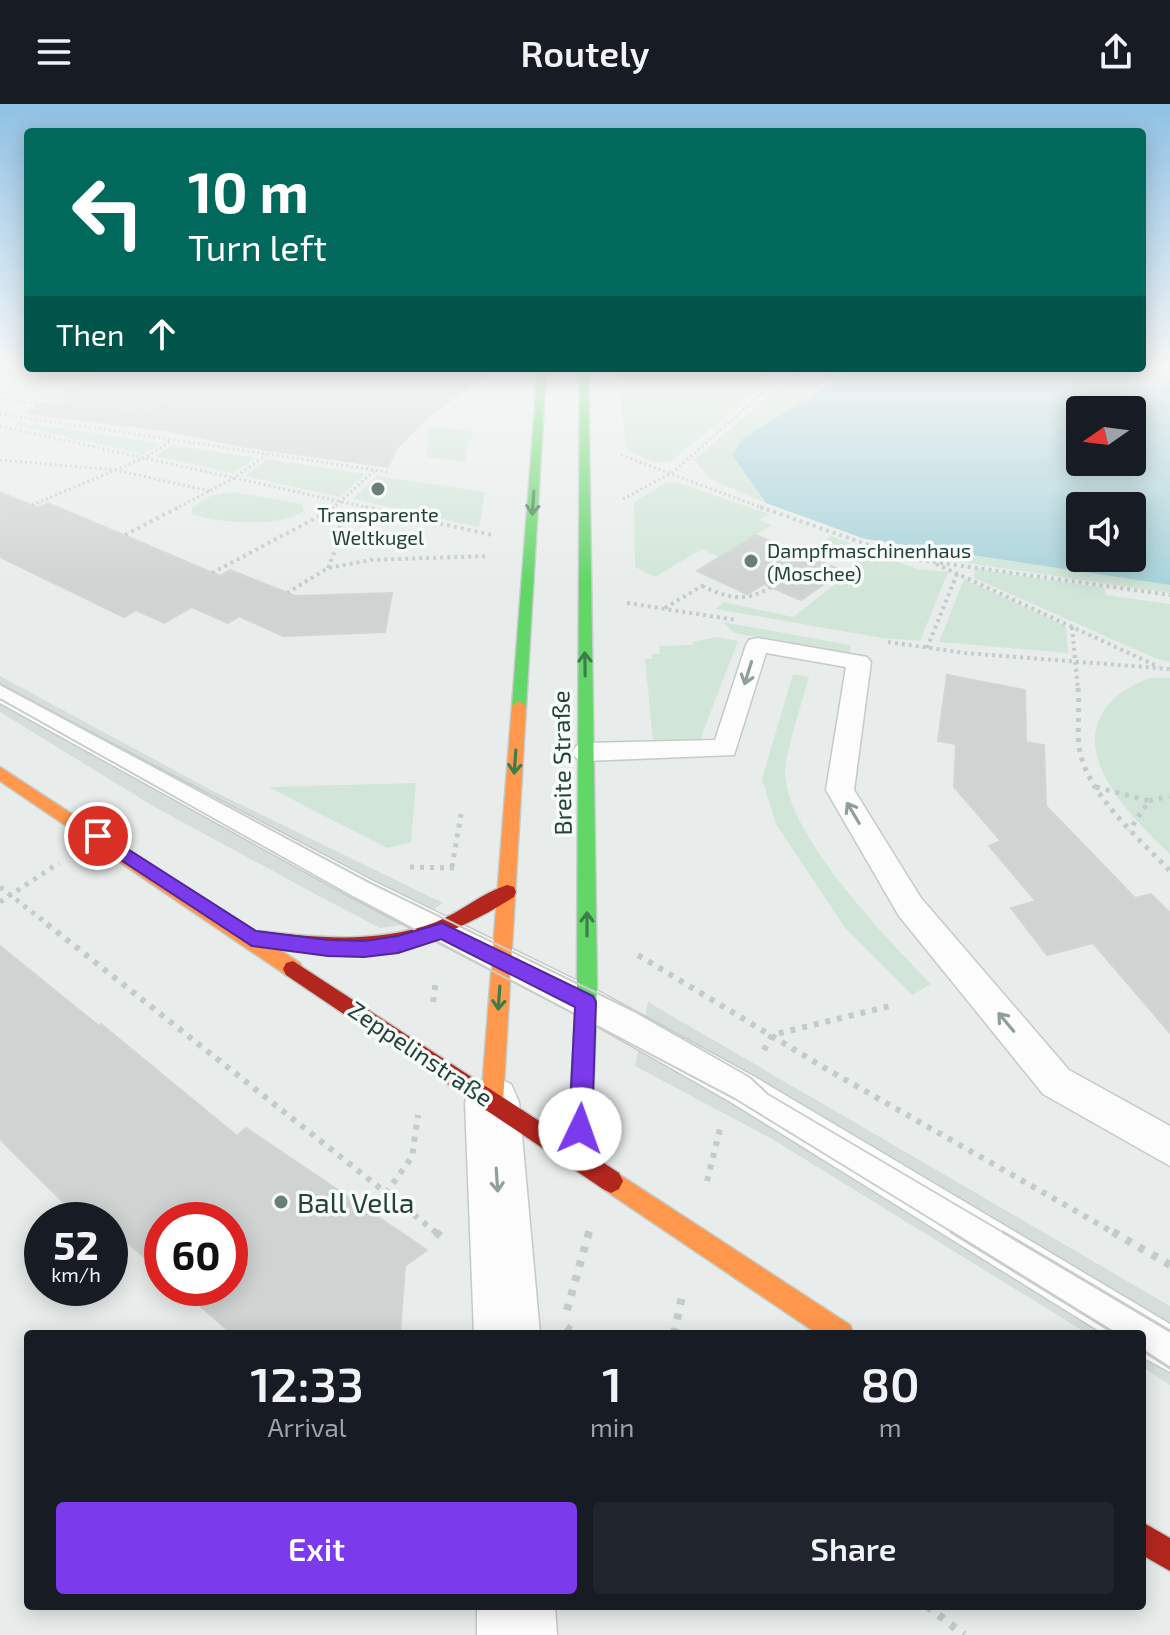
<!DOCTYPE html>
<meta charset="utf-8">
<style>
:root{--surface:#171b24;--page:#20242c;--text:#f1f3f6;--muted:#9ea1a6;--accent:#7c3aed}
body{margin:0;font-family:"Exo 2",sans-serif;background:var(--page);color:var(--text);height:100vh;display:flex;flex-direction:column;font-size:30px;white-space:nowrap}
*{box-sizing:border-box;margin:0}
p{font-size:26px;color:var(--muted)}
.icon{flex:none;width:44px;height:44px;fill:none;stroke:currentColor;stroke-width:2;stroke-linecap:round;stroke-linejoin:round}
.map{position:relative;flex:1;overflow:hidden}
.sheet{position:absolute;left:24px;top:1226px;width:1122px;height:280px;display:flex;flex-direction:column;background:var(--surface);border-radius:8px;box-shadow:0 4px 20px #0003}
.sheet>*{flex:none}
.guide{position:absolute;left:24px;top:24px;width:1122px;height:244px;border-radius:8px;box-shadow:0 4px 20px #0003;background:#00695c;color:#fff;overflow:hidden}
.needle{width:52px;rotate:256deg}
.fabs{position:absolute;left:1066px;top:292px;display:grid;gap:16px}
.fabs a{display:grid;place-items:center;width:80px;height:80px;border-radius:8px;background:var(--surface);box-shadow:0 4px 20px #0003;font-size:40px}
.speed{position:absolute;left:24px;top:1098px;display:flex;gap:16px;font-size:40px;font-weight:700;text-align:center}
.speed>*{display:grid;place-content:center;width:104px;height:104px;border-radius:50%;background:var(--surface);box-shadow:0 4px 20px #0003;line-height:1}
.speed small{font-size:20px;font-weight:400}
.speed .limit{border:12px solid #d22;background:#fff;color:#111}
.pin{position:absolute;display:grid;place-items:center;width:68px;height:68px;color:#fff;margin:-34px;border:4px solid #fff;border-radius:50%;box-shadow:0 2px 8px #0007}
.me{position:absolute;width:88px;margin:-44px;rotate:3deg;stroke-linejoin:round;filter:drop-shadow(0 0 6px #0008)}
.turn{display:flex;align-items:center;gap:28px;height:168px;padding:0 32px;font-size:36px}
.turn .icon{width:104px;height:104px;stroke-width:2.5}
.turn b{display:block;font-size:56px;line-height:68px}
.then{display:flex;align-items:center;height:76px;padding:0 32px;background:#0003;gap:16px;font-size:30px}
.eta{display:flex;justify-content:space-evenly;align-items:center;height:136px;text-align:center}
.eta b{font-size:48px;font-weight:600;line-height:56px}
.action{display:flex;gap:16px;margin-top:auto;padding:16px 32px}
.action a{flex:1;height:92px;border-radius:8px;background:var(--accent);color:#fff;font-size:32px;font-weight:600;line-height:92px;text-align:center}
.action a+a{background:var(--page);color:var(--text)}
header{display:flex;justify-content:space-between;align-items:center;height:104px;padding:0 32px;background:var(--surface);font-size:36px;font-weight:600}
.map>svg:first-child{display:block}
.built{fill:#d6dedb}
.green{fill:#d1e6d8}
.water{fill:#a9d4db;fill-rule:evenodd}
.building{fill:#cfd4d2;stroke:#d1d6d4;stroke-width:2}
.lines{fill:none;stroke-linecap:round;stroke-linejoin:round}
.lane-casing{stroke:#c5cac8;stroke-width:3}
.street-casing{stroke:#c5cac8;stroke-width:3}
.fast-casing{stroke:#c3ccc9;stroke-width:3}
.slow-casing{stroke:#c3ccc9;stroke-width:3}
.jam-casing{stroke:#c3ccc9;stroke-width:3}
.path-far4{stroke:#c3ccca;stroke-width:3;stroke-dasharray:2 3;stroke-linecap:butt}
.path-far3{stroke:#c3ccca;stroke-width:4;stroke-dasharray:3 4;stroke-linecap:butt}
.path-far2{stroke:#c3ccca;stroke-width:5;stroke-dasharray:4 6;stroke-linecap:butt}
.path-far1{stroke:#c3ccca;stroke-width:6;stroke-dasharray:5 7;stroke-linecap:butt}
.path{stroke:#c3ccca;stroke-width:8;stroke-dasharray:6 9;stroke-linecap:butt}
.lane{fill:#fcfcfc;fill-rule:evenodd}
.street{fill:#fcfcfc;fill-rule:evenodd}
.fast{fill:#63d668;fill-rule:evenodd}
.slow{fill:#ff974d;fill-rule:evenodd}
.jam{fill:#b3261e;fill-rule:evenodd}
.tram-far1{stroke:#c9cdcc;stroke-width:2}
.tram{stroke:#c9cdcc;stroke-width:3}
.oneway{stroke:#3d7d4c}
.oneway2{stroke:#909f9b}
.route{fill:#7c3aed;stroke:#51269a;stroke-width:2}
.poi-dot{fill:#697e78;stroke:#f7fbf9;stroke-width:3}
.labels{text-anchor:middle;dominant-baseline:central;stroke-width:7;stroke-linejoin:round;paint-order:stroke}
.far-poi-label{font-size:20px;fill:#24423a;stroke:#f7fbf9}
.street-label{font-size:24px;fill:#24423a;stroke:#f7fbf9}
.near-poi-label{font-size:28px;fill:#24423a;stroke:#f7fbf9;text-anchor:start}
</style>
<header><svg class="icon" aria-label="menu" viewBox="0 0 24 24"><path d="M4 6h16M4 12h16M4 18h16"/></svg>Routely<svg class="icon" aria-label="share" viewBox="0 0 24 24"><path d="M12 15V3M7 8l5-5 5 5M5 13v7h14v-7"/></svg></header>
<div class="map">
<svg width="1170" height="1531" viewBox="0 0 1170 1531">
<rect width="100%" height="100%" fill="#e8edeb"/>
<g class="built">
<polygon points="0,572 211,686 443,799 414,819 380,824 315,790 153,702 0,608"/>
<polygon points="648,898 1170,1202 1170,1281 1142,1263 1142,1230 1088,1230 772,1035 635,962"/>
</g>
<g class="green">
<polygon points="45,265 108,265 47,297 0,290"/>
<polygon points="618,265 761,265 763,281 670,358 653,358 626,346"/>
<polygon points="779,283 811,291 743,334 732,351 766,399 711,375 694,356"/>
<polygon points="19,318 161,339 143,350 13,321"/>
<polygon points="429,322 474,328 466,346 467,358 427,353"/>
<polygon points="172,341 256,354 233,369 155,352"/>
<polygon points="267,355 365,370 340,393 245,372"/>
<polygon points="377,372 485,388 479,423 353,395"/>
<polygon points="675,378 769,410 760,416 771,421 721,454 702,445 655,473 635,463 634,398 666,379"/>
<path d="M233,388L302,400L304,407C282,423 218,420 192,410V404L211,392Z"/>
<polygon points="831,432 917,465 948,468 920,537 882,534 716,505 724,498 793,513 860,461 816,443"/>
<polygon points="926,444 1170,481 1170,489 926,453"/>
<polygon points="975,465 1104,484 1106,491 1170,500 1170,558 1157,555 974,474"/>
<polygon points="964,475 1066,522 1068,549 939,538"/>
<polygon points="723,518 850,541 850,550 734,529"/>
<polygon points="717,533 738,537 700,636 653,637 645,555 652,555 652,550 660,550 659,542 692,541 693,538"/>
<path d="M793,570L809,573C803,595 785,650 785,669C787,732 888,836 931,880L912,891L846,825L776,720L762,675Z"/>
<path d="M1149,574H1170V750C1132,714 1058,643 1117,592C1126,584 1139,579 1149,574Z"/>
<polygon points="416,679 411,738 387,744 268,683"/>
</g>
<path class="water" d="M854,265H1170V481L865,435L766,399L732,351L743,334ZM1080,306H1132V358H1080ZM1080,402H1132V454H1080Z"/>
<g class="building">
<polygon points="111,265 493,265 429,312 397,344 388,363 246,343 163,326 25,309"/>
<polygon points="0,388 37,404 48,399 220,472 230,466 295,492 392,489 385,528 283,532 239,512 228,519 192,503 164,519 136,506 124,513 0,453"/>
<polygon points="756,431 843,467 801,496 764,480 747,490 697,467"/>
<polygon points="947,571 1025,586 1026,638 1044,641 1046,702 1135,794 1151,790 1170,809 1170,929 1093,839 1047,851 1011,804 1036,797 989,742 1001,737 954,683 956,640 938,637"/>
<polygon points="0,842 99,922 101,920 237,1032 246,1024 427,1146 405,1162 400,1230 232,1230 180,1184 230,1184 230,1116 162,1116 162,1169 110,1123 110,1116 81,1116 0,1035"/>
</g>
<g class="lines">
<g class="lane-casing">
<g id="lane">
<polygon points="757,534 867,553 871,558 854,686 921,794 1069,966 1170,1022 1170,1062 1043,990 899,812 826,686 846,563 766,549 734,651 585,657 576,654 572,648 576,642 585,639 715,636 746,541 749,536"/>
<polygon points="0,581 373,777 598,887 755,973 1170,1220 1170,1268 1142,1253 1142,1230 1104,1230 729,997 574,909 351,793 0,599"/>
</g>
</g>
<g class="street-casing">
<g id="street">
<polygon points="492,972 511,980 519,998 540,1230 474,1230 465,998 473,980"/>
<polygon points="477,1502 555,1502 557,1531 477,1531"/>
</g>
</g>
<g class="fast-casing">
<g id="fast">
<polygon points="538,265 546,265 526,602 519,607 512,602"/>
<polygon points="580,265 588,265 597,883 591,1053 587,1061 579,1065 571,1061 567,1053 577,883"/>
</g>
</g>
<g class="slow-casing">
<g id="slow">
<polygon points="519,597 526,602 503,998 500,1006 492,1009 484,1006 481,998 512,602"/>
<polygon points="0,663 300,859 303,865 300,871 293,873 286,871 0,677"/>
<polygon points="611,1065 850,1221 854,1230 818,1230 603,1085 599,1077 603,1069"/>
</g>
</g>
<g class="jam-casing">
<g id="jam">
<path d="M507,781L514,783L516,788L514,793C445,836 389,854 308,848C290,847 269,846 252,841L249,835L252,829L259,827C318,834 379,840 436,818C461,808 482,789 507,781Z"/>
<polygon points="293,857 619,1069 623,1077 619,1085 611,1089 603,1085 286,871 283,865 286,859"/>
<polygon points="1142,1418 1170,1434 1170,1467 1142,1451"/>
</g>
</g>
<g class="path-far4">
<polyline points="766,265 770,283"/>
<polyline points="783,278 808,285 839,265"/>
<polyline points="0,285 39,265"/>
<polyline points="0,295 147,313 228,265"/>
<polyline points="0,310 388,368"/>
<polyline points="0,322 374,405"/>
<polyline points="621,351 765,405"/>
<polyline points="0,356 115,366 210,387"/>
<polyline points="623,395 673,368 770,283 805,265"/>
<polyline points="32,401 144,354 171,337"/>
<polyline points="175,405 234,374 266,351"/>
<polyline points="332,405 374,367"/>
</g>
<g class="path-far3">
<polyline points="365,403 492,431"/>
<polyline points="760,403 906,454 1170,491"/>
<polyline points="125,431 179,403"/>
<polyline points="936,460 1159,563"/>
<polyline points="328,464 339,437 341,408 331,406 334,403"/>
<polyline points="212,469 331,406"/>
<path d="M702,482C728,494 745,499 771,483"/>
<polyline points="287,489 328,464 371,456 489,452"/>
<polyline points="627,499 736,516"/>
<polyline points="665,504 707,479"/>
<polyline points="1072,523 1078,586"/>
<polyline points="888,538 965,549 1170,565"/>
<polyline points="927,544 957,470"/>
</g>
<g class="path-far2">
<path d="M1078,584C1080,603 1077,622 1079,641C1083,687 1140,735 1170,767"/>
<polyline points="1096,683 1149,697 1129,727"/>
<polyline points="1149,697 1169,692"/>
<polyline points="410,763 456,764"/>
<polyline points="452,763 461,710"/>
<polyline points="0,783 50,822"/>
<polyline points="0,798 59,759"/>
</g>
<g class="path-far1">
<polyline points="47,820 438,1130"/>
<polyline points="638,851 823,963 1116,1130"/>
<polyline points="433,898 436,876"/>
<polyline points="764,946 772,931 894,901"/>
<polyline points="707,1077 721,1021"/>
<polyline points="386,1089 412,1053 418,1011"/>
<polyline points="588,1130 589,1127"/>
</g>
<g class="path">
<polyline points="436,1128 444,1135"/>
<polyline points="1113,1128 1170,1161"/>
<polyline points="567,1206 589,1128"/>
<polyline points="566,1223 575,1230"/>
<polyline points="674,1230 682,1192"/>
<polyline points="927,1502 964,1531"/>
</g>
<use href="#lane" class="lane"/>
<use href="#street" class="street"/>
<use href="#fast" class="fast"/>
<use href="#slow" class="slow"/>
<use href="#jam" class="jam"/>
<g class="tram-far1">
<polyline points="0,580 369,778 634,907 750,973 768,990 1006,1130"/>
<polyline points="0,595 353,793 735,995 955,1130"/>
</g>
<g class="tram">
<polyline points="951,1128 1116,1230"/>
<polyline points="1003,1128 1170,1227"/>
<polyline points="1142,1246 1170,1264"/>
</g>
</g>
<defs><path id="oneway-shaft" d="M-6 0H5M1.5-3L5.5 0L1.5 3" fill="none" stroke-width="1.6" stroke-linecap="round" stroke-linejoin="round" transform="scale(2)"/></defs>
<g class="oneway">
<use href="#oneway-shaft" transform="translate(533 399) rotate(94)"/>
<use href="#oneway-shaft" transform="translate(585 560) rotate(-91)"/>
<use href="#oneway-shaft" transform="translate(515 658) rotate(94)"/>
<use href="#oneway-shaft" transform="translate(587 820) rotate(-90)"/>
<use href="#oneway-shaft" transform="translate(499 894) rotate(94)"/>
</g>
<g class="oneway2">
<use href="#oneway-shaft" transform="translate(748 569) rotate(107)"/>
<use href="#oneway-shaft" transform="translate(853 709) rotate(-121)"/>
<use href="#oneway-shaft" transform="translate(1006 918) rotate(-130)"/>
<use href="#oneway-shaft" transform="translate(497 1076) rotate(86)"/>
</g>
<linearGradient id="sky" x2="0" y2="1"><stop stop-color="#8fc1e3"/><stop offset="0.55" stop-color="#f5f7f6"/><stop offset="1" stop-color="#f5f7f6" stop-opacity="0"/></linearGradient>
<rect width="1170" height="479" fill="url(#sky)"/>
<polygon class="route" points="98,726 256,827 328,836 364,837 398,832 442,819 593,892 596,898 592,1025 588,1033 580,1036 572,1033 569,1025 575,903 441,835 398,849 364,853 328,852 252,842 92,737 89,732"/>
<g class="poi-dot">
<circle cx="378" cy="385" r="8"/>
<circle cx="751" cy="457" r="8"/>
<circle cx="281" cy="1098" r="8"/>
</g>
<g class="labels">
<g class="far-poi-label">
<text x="378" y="410">Transparente<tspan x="378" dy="23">Weltkugel</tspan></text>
<text x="767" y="446" text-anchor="start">Dampfmaschinenhaus<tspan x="767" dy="23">(Moschee)</tspan></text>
</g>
<g class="street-label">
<text transform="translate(561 659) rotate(-91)">Breite Straße</text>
<text transform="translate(421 949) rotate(34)">Zeppelinstraße</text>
</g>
<g class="near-poi-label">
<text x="297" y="1098">Ball Vella</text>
</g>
</g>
</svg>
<div class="fabs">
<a><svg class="needle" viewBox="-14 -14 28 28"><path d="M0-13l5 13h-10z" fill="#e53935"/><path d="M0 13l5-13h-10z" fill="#9ea1a6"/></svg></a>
<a><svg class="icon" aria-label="sound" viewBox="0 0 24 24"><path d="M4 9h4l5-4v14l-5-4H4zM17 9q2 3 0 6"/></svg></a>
</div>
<div class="speed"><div>52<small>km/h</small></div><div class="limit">60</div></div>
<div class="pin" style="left:98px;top:732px;background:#d93025"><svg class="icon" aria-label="arrive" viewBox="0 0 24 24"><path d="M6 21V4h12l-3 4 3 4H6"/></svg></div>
<svg class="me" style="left:580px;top:1025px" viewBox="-20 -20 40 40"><circle r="19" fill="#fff"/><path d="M0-13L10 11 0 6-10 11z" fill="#7c3aed"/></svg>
<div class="guide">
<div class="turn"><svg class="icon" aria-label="left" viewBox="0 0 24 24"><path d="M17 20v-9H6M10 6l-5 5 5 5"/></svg><div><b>10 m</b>Turn left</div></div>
<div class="then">Then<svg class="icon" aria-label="ahead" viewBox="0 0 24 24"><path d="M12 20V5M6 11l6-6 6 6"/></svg></div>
</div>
<section class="sheet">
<div class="eta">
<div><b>12:33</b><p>Arrival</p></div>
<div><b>1</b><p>min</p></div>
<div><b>80</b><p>m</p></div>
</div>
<div class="action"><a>Exit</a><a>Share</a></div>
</section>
</div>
